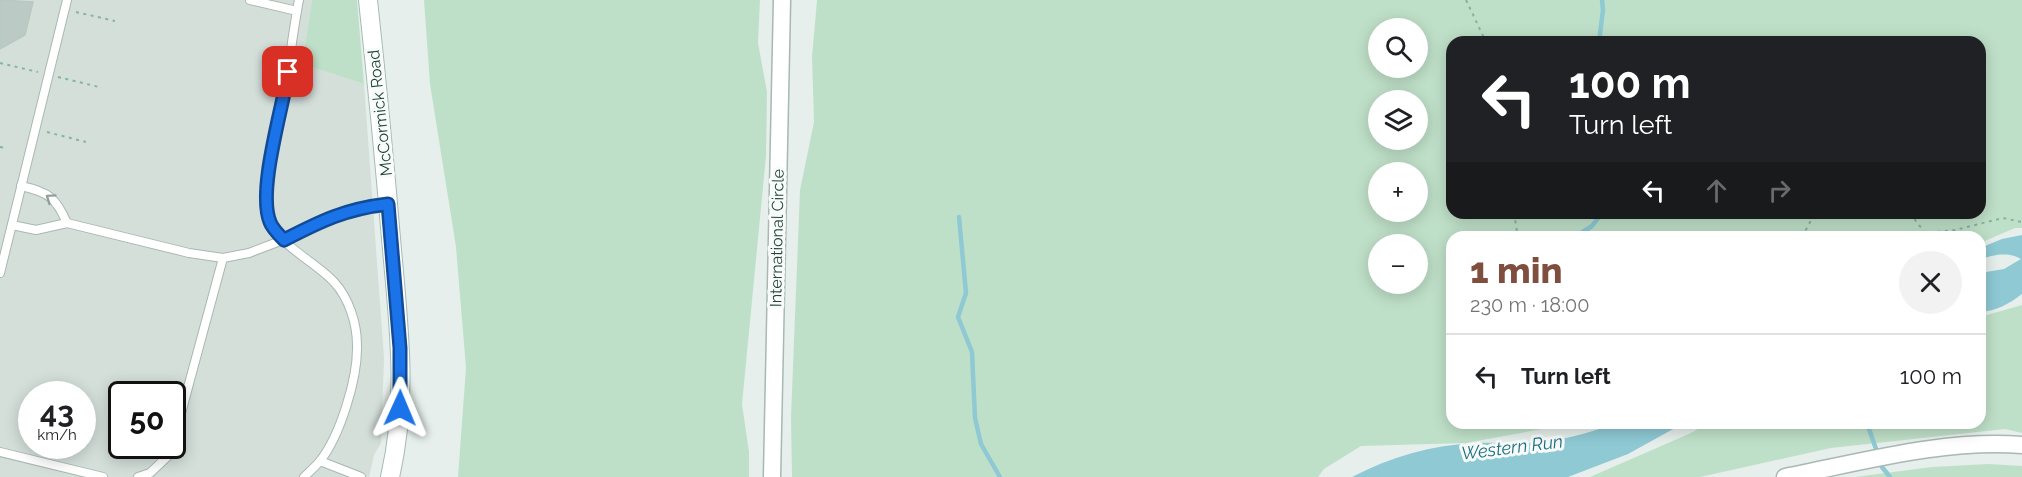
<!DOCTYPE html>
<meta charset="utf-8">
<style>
:root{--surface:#fff;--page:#f2f2f2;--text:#202124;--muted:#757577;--line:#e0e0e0;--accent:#7f4e3f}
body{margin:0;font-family:Raleway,sans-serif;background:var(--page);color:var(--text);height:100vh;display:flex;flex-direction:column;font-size:22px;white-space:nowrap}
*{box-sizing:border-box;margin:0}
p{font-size:20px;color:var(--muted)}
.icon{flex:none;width:33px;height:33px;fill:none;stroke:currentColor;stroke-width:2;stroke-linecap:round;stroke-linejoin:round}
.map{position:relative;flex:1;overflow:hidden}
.drawer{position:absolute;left:1446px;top:231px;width:540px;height:198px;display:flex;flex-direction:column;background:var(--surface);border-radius:18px;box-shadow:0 3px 15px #0003}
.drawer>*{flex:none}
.banner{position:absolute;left:1446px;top:36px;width:540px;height:183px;border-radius:18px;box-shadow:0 3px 15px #0003;background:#202124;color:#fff;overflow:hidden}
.buttons{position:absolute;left:1368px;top:18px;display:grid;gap:12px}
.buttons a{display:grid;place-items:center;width:60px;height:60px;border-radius:50%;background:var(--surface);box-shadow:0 3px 15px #0003;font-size:30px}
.speed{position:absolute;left:18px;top:381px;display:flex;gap:12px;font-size:30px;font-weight:700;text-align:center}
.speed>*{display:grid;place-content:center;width:78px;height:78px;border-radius:50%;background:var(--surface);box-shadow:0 3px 15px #0003;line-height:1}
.speed small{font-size:15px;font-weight:400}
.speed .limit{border:3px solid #111;border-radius:9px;background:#fff;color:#111}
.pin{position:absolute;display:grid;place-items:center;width:51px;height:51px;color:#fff;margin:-26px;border-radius:12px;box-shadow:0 3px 9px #0006}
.me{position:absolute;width:66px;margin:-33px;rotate:1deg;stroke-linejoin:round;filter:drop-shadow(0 0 4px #0008)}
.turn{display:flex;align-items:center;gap:21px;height:126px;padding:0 24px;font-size:27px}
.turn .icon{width:78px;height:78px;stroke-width:2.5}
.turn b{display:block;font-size:42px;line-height:51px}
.lanes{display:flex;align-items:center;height:57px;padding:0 24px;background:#0003;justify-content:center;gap:30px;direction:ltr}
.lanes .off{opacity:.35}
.round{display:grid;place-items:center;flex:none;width:63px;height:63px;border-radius:32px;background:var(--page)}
.headline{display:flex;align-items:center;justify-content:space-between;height:102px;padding:0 24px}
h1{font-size:36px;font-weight:800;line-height:45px;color:var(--accent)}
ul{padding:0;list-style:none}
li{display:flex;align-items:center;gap:18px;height:84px;padding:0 24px;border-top:2px solid var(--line)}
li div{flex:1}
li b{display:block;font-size:22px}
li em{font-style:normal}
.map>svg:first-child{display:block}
.built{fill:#d4dfda;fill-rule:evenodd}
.green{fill:#bfe0c8;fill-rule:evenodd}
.water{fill:#8ec9d4}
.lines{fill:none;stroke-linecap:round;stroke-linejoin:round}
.stream{stroke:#8ec9d4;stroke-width:4.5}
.building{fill:#bbcac4;stroke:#b8c9c2;stroke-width:1.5}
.service-casing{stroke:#a8b8b2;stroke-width:10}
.minor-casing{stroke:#a8b8b2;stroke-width:19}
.secondary-casing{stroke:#a4bbb3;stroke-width:20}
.path{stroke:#86b3a5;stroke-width:2;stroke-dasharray:3 4.5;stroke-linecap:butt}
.service{stroke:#fff;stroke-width:8}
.minor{stroke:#fff;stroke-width:16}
.secondary{stroke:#fff;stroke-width:18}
.oneway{stroke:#92a09c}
.route-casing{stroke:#114b97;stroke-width:15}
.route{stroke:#1a73e8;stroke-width:10}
.labels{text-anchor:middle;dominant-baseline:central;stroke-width:6;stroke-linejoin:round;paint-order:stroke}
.street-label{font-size:16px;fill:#24423a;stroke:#f7fbf9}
.water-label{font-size:18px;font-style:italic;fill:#1c6f80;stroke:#f7fbf9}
</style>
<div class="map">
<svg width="2022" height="477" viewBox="0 0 2022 477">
<rect width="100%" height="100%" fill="#e6efeb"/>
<path class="built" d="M0,0H312L302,64L364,84L384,358L381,443L374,455L369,477H0ZM32,394H82V446H32ZM122,394H172V446H122Z"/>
<g class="green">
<polygon points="312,0 357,0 364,84 302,64"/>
<polygon points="424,0 760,0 758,43 767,92 766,156 742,404 749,452 749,477 458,477 466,368 456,247 430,84"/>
<path d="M817,0H2022V228H2015L1980,243V237H1452V423H1556L1542,429L1466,443L1361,446L1324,469L1318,477H792L791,417L800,190L814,122L812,57ZM1378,28H1418V68H1378ZM1452,42H1980V213H1452ZM1378,100H1418V140H1378ZM1378,172H1418V212H1378ZM1378,244H1418V284H1378Z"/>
<polygon points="2022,305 2022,433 2005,429 1831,448 1700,477 1590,477 1691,433 1708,423 1980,423 1980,317"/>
<polygon points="1988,464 2022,466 2022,477 1855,477 1932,467"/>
</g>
<g class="water">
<path d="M2022,235V294C2009,304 1996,311 1980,312V273L2004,269L2021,259C2010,252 1992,254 1980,260V248L2002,239Z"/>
<path d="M1617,423H1684L1628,454L1568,477H1352C1390,457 1432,445 1476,443C1494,442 1513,444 1531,443C1561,441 1589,433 1617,423Z"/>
</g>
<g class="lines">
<g class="stream">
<polyline points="1599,42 1603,10 1602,0"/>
<polyline points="959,217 966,293 958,317 972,352 975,418 981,444 1000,477"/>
<polyline points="1575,237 1592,226 1602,213"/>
<polyline points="1867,423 1876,449"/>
<polyline points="1882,467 1890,477"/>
</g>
</g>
<polygon class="building" points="0,0 33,2 25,35 0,49"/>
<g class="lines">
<g class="service-casing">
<g id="service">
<polyline points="250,0 297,11"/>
<path d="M299,0C293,30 290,60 285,90C278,131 257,178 269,220C277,244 317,263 334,282C349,298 357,324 357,345C358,378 340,436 320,461C315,467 309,472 304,477"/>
<path d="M21,186C49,192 56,198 67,223"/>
<polyline points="12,225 36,230 67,223 189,253 223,258 249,253 283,240 319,222 341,213 388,204"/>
<polyline points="0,273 67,0"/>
<polyline points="0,452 103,477"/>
<polyline points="320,461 361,477"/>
<polyline points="138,477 150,473 170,454 223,258"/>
</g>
</g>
<g class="minor-casing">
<g id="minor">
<polyline points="772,477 782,0"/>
<path d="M1785,477C1862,462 1943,439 2022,445"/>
</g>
</g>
<g class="secondary-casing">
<path id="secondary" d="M368,0C377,83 385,166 392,250C399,328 408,400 390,477"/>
</g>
<g class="path">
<polyline points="1466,0 1486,42"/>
<polyline points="76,12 115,21"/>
<polyline points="0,63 38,72"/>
<polyline points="58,77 99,87"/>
<polyline points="47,132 86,142"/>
<polyline points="0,147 7,148"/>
<polyline points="1514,213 1518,237"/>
<polyline points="1910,213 1925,233 1955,230 2003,218 2022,222"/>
<polyline points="1802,237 1815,213"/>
</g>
<use href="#service" class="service"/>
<use href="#minor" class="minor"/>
<use href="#secondary" class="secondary"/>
</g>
<defs><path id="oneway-chevron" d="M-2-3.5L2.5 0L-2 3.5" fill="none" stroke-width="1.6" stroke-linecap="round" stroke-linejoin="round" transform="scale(1.5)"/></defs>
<use class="oneway" href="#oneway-chevron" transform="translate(50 198) rotate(-145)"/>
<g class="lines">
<g class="route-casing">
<path id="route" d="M288,72C283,108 257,190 270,222C272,228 279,235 284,240C321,221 345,209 388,204L400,348V408"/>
</g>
<use href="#route" class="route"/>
</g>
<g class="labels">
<g class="street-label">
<text transform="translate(380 113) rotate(-96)">McCormick Road</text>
<text transform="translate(777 238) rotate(-89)">International Circle</text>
</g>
<g class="water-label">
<text transform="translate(1512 447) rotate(-7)">Western Run</text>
</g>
</g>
</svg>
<div class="buttons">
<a><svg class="icon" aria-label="search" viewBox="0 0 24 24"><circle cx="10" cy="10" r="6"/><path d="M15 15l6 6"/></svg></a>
<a><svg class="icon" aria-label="layers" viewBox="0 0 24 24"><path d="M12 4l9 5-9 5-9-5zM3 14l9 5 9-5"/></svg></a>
<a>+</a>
<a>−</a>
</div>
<div class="speed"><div>43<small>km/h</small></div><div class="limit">50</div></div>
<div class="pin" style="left:288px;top:72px;background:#d93025"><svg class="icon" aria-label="arrive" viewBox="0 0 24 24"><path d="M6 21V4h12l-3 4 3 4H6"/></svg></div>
<svg class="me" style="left:400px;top:408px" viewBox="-20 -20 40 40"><path d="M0-17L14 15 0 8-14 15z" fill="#1a73e8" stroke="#fff" stroke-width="4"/></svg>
<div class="banner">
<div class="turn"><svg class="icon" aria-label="left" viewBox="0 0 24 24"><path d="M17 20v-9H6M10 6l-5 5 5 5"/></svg><div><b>100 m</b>Turn left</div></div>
<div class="lanes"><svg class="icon" aria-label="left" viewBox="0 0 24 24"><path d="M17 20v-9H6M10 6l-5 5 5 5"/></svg><svg class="icon off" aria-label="ahead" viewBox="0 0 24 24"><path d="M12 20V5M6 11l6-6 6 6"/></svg><svg class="icon off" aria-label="right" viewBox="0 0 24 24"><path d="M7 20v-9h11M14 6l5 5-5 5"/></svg></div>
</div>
<section class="drawer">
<div class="headline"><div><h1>1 min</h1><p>230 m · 18:00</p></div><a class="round"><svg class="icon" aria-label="close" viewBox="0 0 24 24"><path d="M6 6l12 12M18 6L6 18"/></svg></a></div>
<ul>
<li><svg class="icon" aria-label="left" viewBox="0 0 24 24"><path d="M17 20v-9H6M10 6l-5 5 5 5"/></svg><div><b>Turn left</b></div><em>100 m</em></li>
</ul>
</section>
</div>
